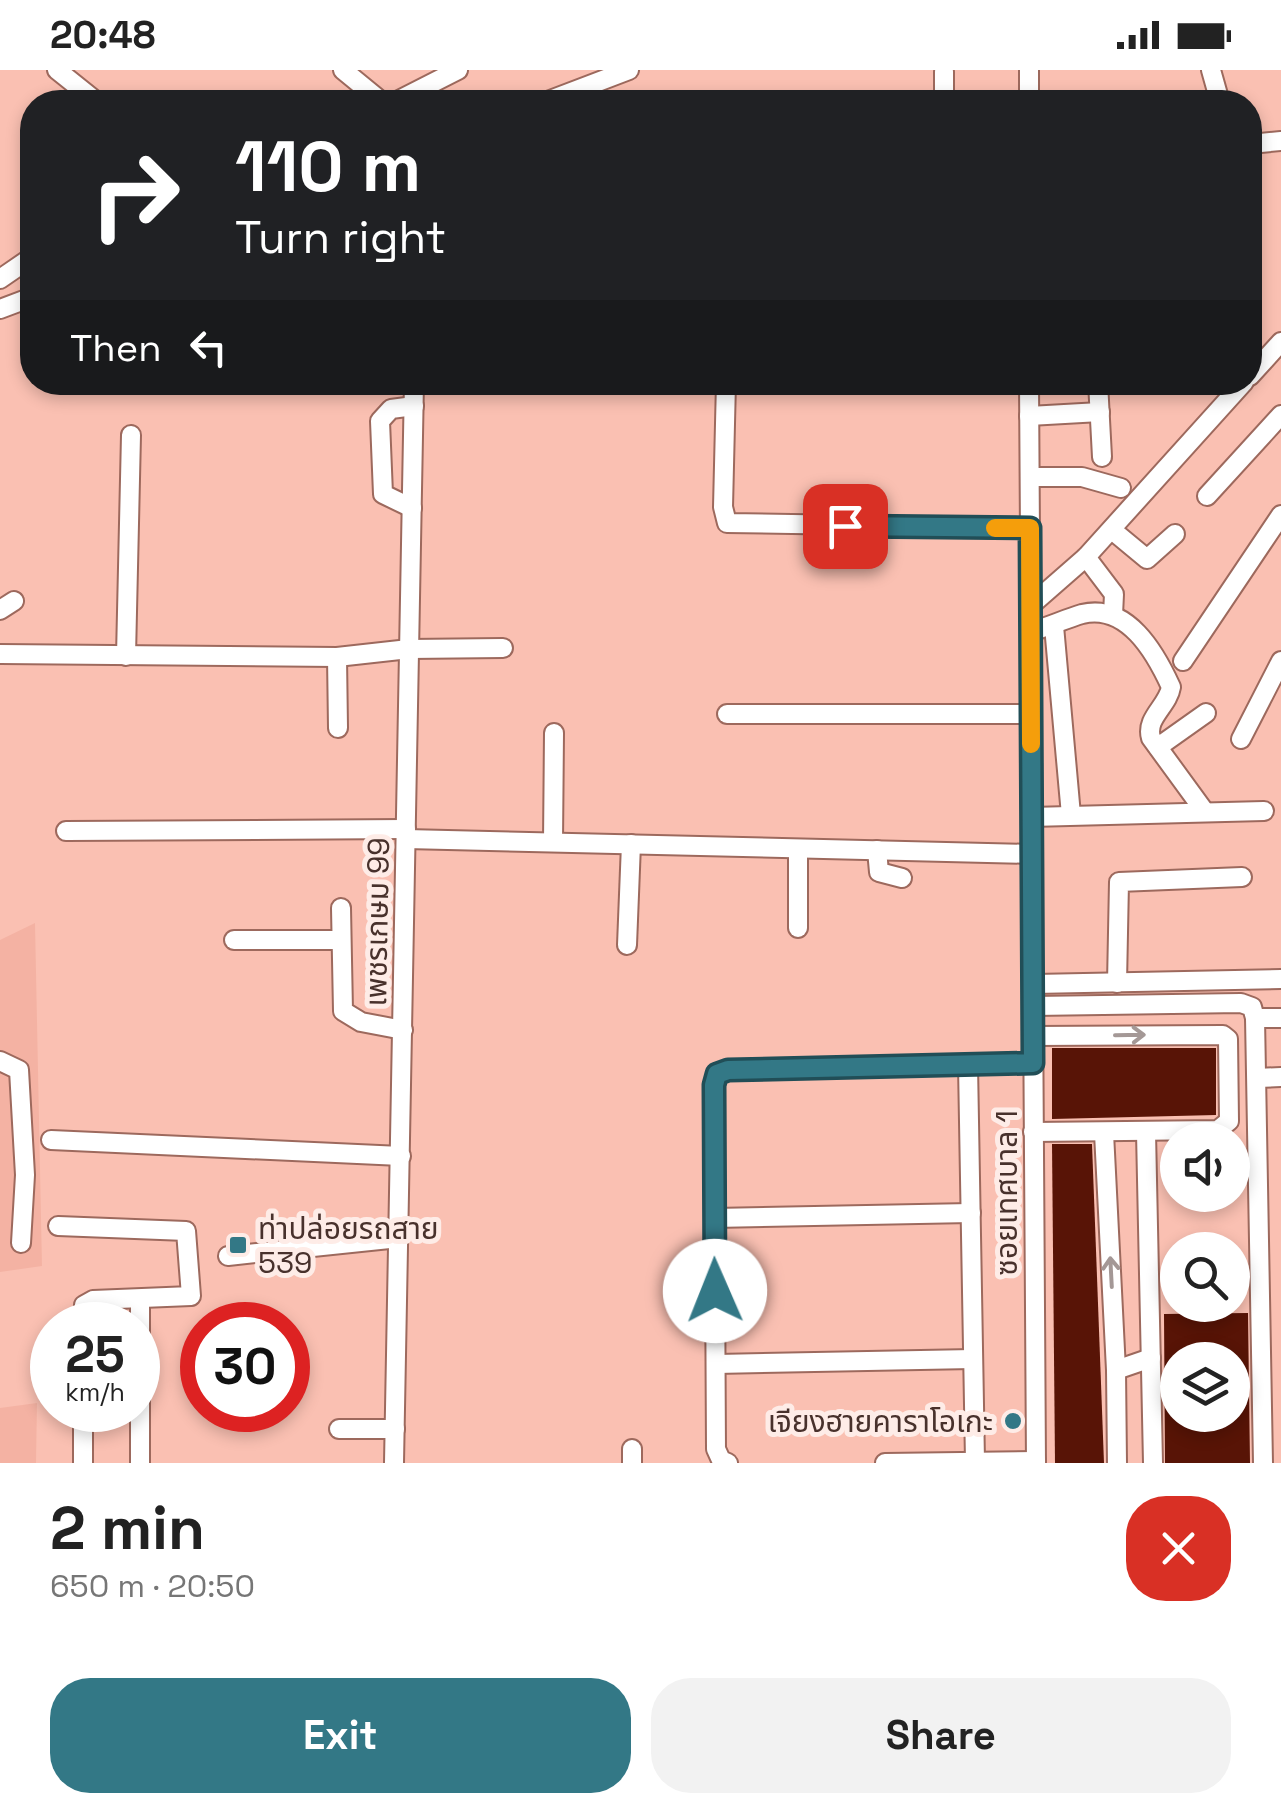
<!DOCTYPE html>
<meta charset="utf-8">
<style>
:root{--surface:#fff;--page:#f2f2f2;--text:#222;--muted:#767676;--accent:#337886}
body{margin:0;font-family:"Space Grotesk","Noto Sans Thai",sans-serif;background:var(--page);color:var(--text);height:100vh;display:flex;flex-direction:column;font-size:38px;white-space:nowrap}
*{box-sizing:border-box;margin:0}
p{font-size:32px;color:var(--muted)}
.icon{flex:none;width:55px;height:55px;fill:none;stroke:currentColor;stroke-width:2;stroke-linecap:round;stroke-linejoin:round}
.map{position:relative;height:1393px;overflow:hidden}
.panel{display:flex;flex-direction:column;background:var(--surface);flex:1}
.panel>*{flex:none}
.hud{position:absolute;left:20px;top:20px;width:1242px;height:305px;border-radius:40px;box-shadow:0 5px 15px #0003;background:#202124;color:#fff;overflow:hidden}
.controls{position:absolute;left:1160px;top:1052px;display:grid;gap:20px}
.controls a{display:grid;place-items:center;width:90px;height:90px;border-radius:50%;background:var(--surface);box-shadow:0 5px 15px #0003;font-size:50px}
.speed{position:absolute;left:30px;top:1232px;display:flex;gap:20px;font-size:50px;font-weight:700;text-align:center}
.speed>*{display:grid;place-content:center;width:130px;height:130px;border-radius:50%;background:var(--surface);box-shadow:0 5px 15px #0003;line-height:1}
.speed small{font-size:25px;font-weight:400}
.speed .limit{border:15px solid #d22;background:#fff;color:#111}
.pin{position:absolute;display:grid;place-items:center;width:85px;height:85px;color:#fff;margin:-42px;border-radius:20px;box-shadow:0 5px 15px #0006}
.me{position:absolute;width:110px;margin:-55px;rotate:359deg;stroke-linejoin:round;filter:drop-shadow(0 0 8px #0008)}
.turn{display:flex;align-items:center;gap:35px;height:210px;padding:0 50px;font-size:45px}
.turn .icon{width:130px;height:130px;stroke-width:2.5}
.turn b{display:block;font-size:70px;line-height:85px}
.then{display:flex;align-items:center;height:95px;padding:0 50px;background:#0003;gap:20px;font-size:38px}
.round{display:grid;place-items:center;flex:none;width:105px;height:105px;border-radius:40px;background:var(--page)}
.headline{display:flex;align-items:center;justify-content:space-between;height:170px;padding:0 50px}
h1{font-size:60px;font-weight:800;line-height:75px}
.button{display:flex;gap:20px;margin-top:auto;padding:20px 50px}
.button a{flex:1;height:115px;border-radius:40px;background:var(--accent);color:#fff;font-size:40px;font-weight:800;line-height:115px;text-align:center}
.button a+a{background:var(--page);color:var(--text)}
.status{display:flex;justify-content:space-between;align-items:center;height:70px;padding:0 50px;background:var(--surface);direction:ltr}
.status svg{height:28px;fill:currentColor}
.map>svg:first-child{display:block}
.built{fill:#f4b2a3}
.building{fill:#581406;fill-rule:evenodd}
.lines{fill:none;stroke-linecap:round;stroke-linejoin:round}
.minor-casing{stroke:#9d695d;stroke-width:22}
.minor{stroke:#fff;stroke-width:18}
.oneway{stroke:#a49896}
.route-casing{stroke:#214e57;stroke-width:25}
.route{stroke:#337886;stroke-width:18}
.slow{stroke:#f59e0b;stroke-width:18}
.poi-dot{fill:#337886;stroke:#feece7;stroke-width:4}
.labels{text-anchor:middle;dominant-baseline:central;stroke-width:10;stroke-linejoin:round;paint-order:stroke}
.street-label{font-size:30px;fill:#48312c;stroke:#feece7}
.poi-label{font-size:30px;fill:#48312c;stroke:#feece7;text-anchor:start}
</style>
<div class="status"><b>20:48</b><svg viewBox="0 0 49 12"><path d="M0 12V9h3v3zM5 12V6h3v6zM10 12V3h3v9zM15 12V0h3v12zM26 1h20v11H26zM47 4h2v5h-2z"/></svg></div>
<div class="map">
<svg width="1281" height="1393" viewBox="0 0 1281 1393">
<rect width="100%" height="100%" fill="#fac0b2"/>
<g class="built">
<polygon points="35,853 42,1196 0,1202 0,870"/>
<polygon points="37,1333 36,1393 0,1393 0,1338"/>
</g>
<g class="building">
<polygon points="1052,978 1216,978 1216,1045 1052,1049"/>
<polygon points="1052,1074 1092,1074 1104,1393 1055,1393"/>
<path d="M1248,1243L1250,1393H1165L1164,1244ZM1178,1290H1232V1345H1178Z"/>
</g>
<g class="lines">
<g class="minor-casing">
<g id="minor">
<polyline points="57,0 97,32"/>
<polyline points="343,0 382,32"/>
<polyline points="1211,0 1220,32"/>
<polyline points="944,2 944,32"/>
<polyline points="395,32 458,0"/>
<polyline points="545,32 629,0"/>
<polyline points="1029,32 1029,0"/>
<polyline points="1250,74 1281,71"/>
<polyline points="0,209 32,187"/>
<polyline points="0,239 32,227"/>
<polyline points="1250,306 1281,272"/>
<polyline points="726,312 723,437 727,453 1030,458"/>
<polyline points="1029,312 1036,1393"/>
<polyline points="1098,312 1102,387"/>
<polyline points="1029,346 1100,342"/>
<polyline points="1031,407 1082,407 1121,418"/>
<polyline points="1207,426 1281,345"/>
<polyline points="412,438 383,424 380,351 391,339 414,336"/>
<polyline points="1112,460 1147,489 1175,464"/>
<polyline points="1086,487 1114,524 1113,545"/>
<polyline points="1030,536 1086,487 1244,312"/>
<polyline points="0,540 14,531"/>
<polyline points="1054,556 1071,745"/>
<path d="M1030,562C1048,557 1065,549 1082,544C1127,533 1155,582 1171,617C1168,636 1145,648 1151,668L1205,742"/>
<polyline points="0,584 337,587 409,579 503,578"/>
<polyline points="126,586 131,365"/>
<polyline points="337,587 338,658"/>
<polyline points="1183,591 1281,445"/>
<polyline points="727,644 1031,644"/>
<polyline points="1241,669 1281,591"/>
<polyline points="1158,677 1206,643"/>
<polyline points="1031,747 1264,741"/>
<polyline points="66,761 406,759"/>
<polyline points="406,769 1032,784"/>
<polyline points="553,772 554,663"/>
<polyline points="877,780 879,802 902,808"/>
<polyline points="341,838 343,941 361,952 403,960"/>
<polyline points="798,858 798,779"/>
<polyline points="234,870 341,870"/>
<polyline points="627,875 631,774"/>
<polyline points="1117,913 1119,812 1242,807"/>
<polyline points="1034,914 1281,909"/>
<polyline points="1034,936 1241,933 1252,937 1255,948"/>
<polyline points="1033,966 1223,965 1228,969 1229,1051 1218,1060 1033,1062"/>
<polyline points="0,991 19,1000 25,1105 21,1173"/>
<polyline points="968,995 975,1391"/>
<polyline points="1257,1008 1281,1007"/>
<polyline points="1146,1062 1153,1393"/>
<polyline points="1104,1063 1116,1300"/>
<polyline points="51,1070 401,1086"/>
<polyline points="714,1148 971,1143"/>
<polyline points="58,1156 186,1161 191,1226 93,1230 84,1235 83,1255"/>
<polyline points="228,1186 399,1168"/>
<polyline points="716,1294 973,1289"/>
<polyline points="339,1359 395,1359"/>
<polyline points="632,1379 632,1393"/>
<polyline points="83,1393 83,1340"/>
<polyline points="140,1393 140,1229"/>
<polyline points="394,1393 414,312"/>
<polyline points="728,1393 721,1390 716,1379 714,1015 717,1005 728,1000 1033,993"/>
<polyline points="885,1393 1036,1391"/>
<polyline points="1117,1393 1116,1300 1151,1288"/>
<polyline points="1263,1393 1255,948 1281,948"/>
</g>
</g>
<use href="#minor" class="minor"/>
</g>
<defs><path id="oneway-shaft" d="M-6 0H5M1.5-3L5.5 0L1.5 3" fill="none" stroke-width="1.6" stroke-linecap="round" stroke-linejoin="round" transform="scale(2.5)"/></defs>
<g class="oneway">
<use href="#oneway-shaft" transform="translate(1130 965) rotate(-1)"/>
<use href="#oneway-shaft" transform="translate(1111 1202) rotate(-93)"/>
</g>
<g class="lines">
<g class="route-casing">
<polyline id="route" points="715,1221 714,1015 717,1004 728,1000 1033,993 1030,458 845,456"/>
</g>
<use href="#route" class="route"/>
<polyline class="slow" points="995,458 1030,458 1031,674"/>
</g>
<g class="poi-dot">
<rect x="228" y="1165" width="20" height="20" rx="5"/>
<circle cx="1013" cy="1351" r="10"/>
</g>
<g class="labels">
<g class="street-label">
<text transform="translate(377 852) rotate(-89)">เพชรเกษม 99</text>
<text transform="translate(1006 1123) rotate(-90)">ซอยเทศบาล 1</text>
</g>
<g class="poi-label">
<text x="258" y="1158">ท่าปล่อยรถสาย<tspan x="258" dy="34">539</tspan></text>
<text x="993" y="1351" text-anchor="end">เจียงฮายคาราโอเกะ</text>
</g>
</g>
</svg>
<div class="controls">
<a><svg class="icon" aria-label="sound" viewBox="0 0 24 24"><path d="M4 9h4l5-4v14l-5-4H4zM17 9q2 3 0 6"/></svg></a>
<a><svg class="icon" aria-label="search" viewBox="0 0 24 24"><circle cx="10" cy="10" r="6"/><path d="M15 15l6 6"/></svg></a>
<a><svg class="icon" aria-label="layers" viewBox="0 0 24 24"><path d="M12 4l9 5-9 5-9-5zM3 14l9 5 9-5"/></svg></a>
</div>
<div class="speed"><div>25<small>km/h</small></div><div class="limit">30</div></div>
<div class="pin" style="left:845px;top:456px;background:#d93025"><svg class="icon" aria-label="arrive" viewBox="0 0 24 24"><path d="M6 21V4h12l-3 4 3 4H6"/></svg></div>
<svg class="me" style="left:715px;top:1221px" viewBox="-20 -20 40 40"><circle r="19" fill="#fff"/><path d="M0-13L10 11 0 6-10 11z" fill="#337886"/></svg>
<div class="hud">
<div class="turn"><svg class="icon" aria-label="right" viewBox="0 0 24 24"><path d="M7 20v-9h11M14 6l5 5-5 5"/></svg><div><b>110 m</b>Turn right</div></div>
<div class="then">Then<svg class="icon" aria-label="left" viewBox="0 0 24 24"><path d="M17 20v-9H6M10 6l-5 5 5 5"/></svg></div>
</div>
</div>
<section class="panel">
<div class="headline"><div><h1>2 min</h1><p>650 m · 20:50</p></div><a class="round" style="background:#d93025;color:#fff"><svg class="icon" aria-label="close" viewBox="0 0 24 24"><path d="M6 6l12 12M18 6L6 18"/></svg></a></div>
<div class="button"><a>Exit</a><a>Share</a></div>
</section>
